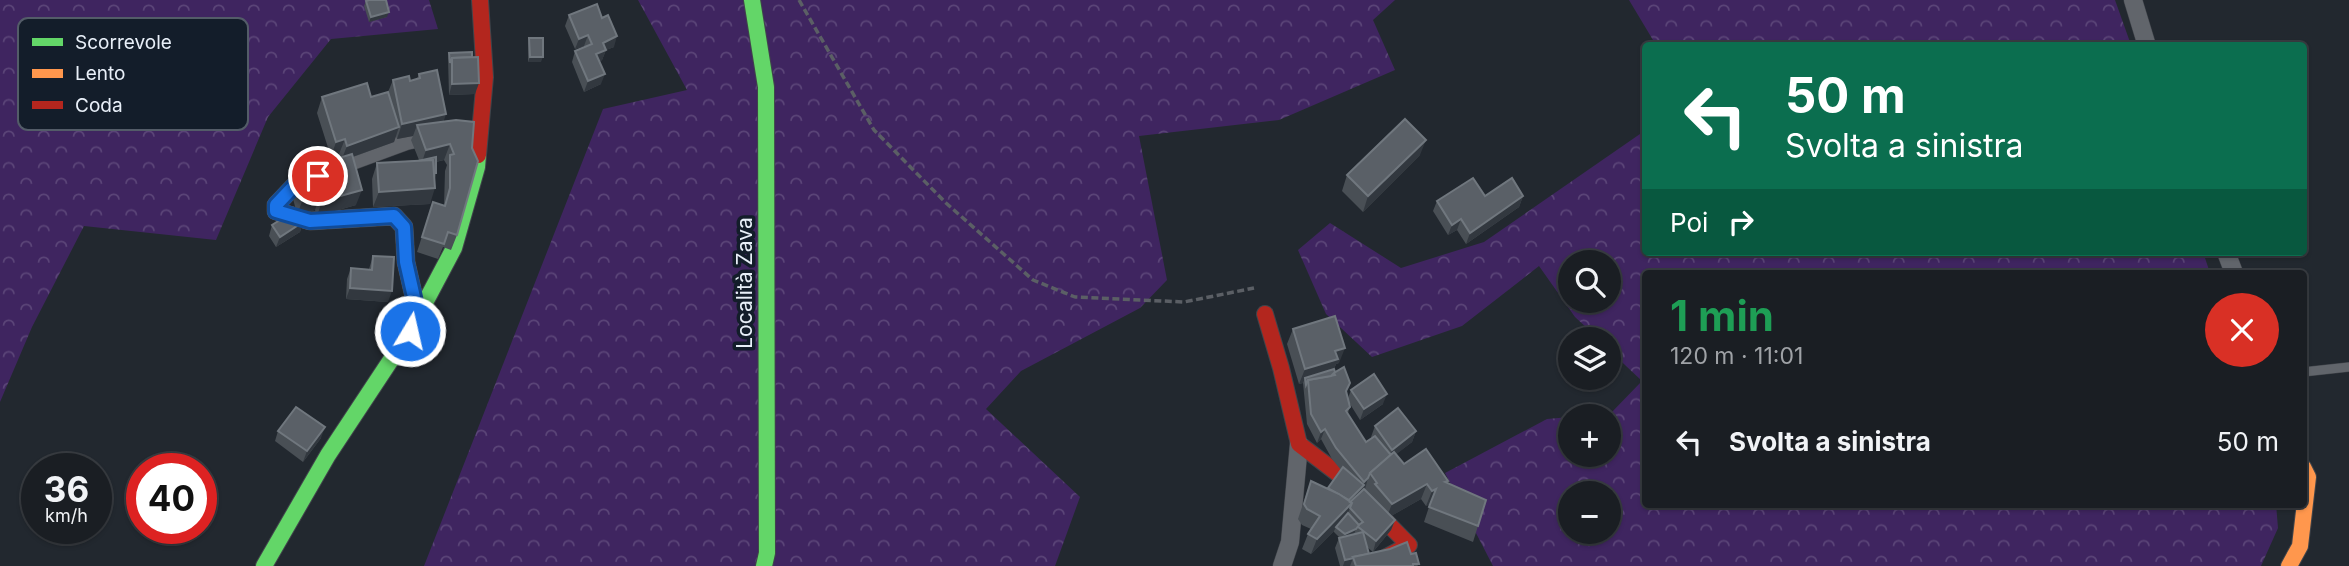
<!DOCTYPE html>
<html lang="it">
<meta charset="utf-8">
<style>
:root{--surface:#1a1e23;--page:#272b30;--text:#f1f3f6;--muted:#9fa2a6;--line:#383c41}
body{margin:0;font-family:Inter,sans-serif;background:var(--page);color:var(--text);height:100vh;display:flex;flex-direction:column;font-size:26px;white-space:nowrap}
*{box-sizing:border-box;margin:0}
p{font-size:23px;color:var(--muted)}
.icon{flex:none;width:38px;height:38px;fill:none;stroke:currentColor;stroke-width:2;stroke-linecap:round;stroke-linejoin:round}
.map{position:relative;flex:1;overflow:hidden}
.sheet{position:absolute;left:1642px;top:270px;width:665px;height:238px;display:flex;flex-direction:column;background:var(--surface);border-radius:7px;box-shadow:0 2px 5px #0004,0 0 0 2px var(--line)}
.sheet>*{flex:none}
.banner{position:absolute;left:1642px;top:42px;width:665px;height:214px;border-radius:7px;box-shadow:0 2px 5px #0004,0 0 0 2px var(--line);background:#0b6e4f;color:#fff;overflow:hidden}
.buttons{position:absolute;left:1558px;top:250px;display:grid;gap:14px}
.buttons a{display:grid;place-items:center;width:63px;height:63px;border-radius:50%;background:var(--surface);box-shadow:0 2px 5px #0004,0 0 0 2px var(--line);font-size:35px}
.speed{position:absolute;left:21px;top:453px;display:flex;gap:14px;font-size:35px;font-weight:700;text-align:center}
.speed>*{display:grid;place-content:center;width:91px;height:91px;border-radius:50%;background:var(--surface);box-shadow:0 2px 5px #0004,0 0 0 2px var(--line);line-height:1}
.speed small{font-size:18px;font-weight:400}
.speed .limit{border:10px solid #d22;background:#fff;color:#111}
.pin{position:absolute;display:grid;place-items:center;width:60px;height:60px;color:#fff;margin:-30px;border:4px solid #fff;border-radius:50%;box-shadow:0 2px 7px #0007}
.me{position:absolute;width:77px;margin:-38px;rotate:9deg;stroke-linejoin:round;filter:drop-shadow(0 0 5px #0008)}
.turn{display:flex;align-items:center;gap:24px;height:147px;padding:0 28px;font-size:32px}
.turn .icon{width:91px;height:91px;stroke-width:2.5}
.turn b{display:block;font-size:49px;line-height:60px}
.then{display:flex;align-items:center;height:66px;padding:0 28px;background:#0003;gap:14px;font-size:26px}
.round{display:grid;place-items:center;flex:none;width:74px;height:74px;border-radius:37px;background:var(--page)}
.overview{display:flex;align-items:center;justify-content:space-between;height:119px;padding:0 28px}
h1{font-size:42px;font-weight:700;line-height:52px;color:#1e9e55}
ul{padding:0;list-style:none}
li{display:flex;align-items:center;gap:21px;height:105px;padding:0 28px}
li div{flex:1}
li b{display:block;font-size:26px}
li em{font-style:normal}
.map>svg:first-child{display:block}
.forest{fill:url(#forest-crowns);fill-rule:evenodd}
.lines{fill:none;stroke-linecap:round;stroke-linejoin:round}
.lane-casing{stroke:#41454b;stroke-width:10}
.street-casing{stroke:#41454b;stroke-width:19}
.fast-casing{stroke:#41454b;stroke-width:18}
.slow-casing{stroke:#41454b;stroke-width:18}
.jam-casing{stroke:#41454b;stroke-width:18}
.path{stroke:#5b5f65;stroke-width:3.5;stroke-dasharray:7 3.5;stroke-linecap:butt}
.lane{stroke:#61656b;stroke-width:9}
.street{stroke:#61656b;stroke-width:18}
.fast{stroke:#63d668;stroke-width:16}
.slow{stroke:#ff974d;stroke-width:16}
.jam{stroke:#b3261e;stroke-width:16}
.wall{fill:#494f55}
.shaded-wall{fill:#32383f}
.building{fill:#5a6067;stroke:#70777e;stroke-width:2}
.route-casing{stroke:#114b97;stroke-width:18}
.route{stroke:#1a73e8;stroke-width:12}
.labels{text-anchor:middle;dominant-baseline:central;stroke-width:7;stroke-linejoin:round;paint-order:stroke}
.street-label{font-size:21px;fill:#e8eff8;stroke:#131d2a}
.key{fill:#131d2a;stroke:#535c68;stroke-width:2}
.key-label{font-size:19px;fill:#e8eff8}
</style>
<div class="map">
<svg width="2349" height="566" viewBox="0 0 2349 566">
<defs>
<pattern id="forest-crowns" width="20" height="18" patternUnits="userSpaceOnUse" patternTransform="scale(1.75)"><rect width="20" height="18" fill="#3f2560"/><path d="M2 6a3 3 0 1 1 6 0M12 15a3 3 0 1 1 6 0" fill="none" stroke="#5b4578"/></pattern>
</defs>
<rect width="100%" height="100%" fill="#22282f"/>
<g class="forest">
<polygon points="0,0 429,0 438,29 331,39 268,117 216,240 84,226 32,327 0,402"/>
<polygon points="638,0 1395,0 1373,20 1395,70 1279,120 1139,136 1167,280 1140,308 1021,371 986,409 1080,497 1055,566 424,566 603,109 687,90"/>
<polygon points="1629,0 2115,0 2131,45 1656,45"/>
<path d="M1640,134L1645,143V252H2203L2210,273H1645V504H2276L2278,528L2261,566H1493L1445,473L1547,419L1570,417V455H1608V416H1579L1610,414L1642,381L1608,349V340L1599,339L1575,317L1539,266L1462,326L1372,357L1326,314L1298,250L1330,223L1401,268L1484,242ZM1570,262H1608V301H1570ZM1570,494H1608V532H1570Z"/>
</g>
<g class="lines">
<g class="lane-casing">
<polyline id="lane" points="2303,372 2349,367"/>
</g>
<g class="street-casing">
<g id="street">
<polyline points="2133,0 2147,46"/>
<polyline points="2226,252 2234,273"/>
<polyline points="418,315 406,262 404,227 394,216 310,221 276,211 276,205 294,186 341,165 406,141 435,135"/>
<polyline points="1282,566 1290,542 1299,444"/>
</g>
</g>
<g class="fast-casing">
<g id="fast">
<polyline points="752,0 766,87 767,553 764,566"/>
<polyline points="264,566 328,455 410,331 454,248 477,167 478,155"/>
</g>
</g>
<g class="slow-casing">
<polyline id="slow" points="2289,566 2300,546 2308,477 2303,467"/>
</g>
<g class="jam-casing">
<g id="jam">
<polyline points="478,155 485,77 480,0"/>
<polyline points="1265,314 1281,368 1299,444 1341,476 1409,545 1370,566"/>
</g>
</g>
<polyline class="path" points="799,0 874,130 946,203 1033,280 1075,297 1184,302 1254,288"/>
<use href="#lane" class="lane"/>
<use href="#street" class="street"/>
<use href="#fast" class="fast"/>
<use href="#slow" class="slow"/>
<use href="#jam" class="jam"/>
</g>
<g class="wall">
<polygon points="366,1 387,17 369,22 364,6"/>
<polygon points="569,15 614,47 606,50 602,60 599,62 601,84 584,92 572,62 575,51 585,47 584,46 575,49 565,26"/>
<polygon points="529,38 541,62 528,62 528,43"/>
<polygon points="449,53 475,94 449,95 448,58"/>
<polygon points="419,74 444,121 456,120 457,235 451,250 443,247 438,259 417,252 433,202 444,206 445,171 447,165 444,160 436,162 436,173 430,204 373,207 372,179 377,163 419,160 411,140 413,136 397,139 396,136 394,142 353,157 356,205 317,216 315,210 299,214 303,222 300,232 276,247 269,236 272,225 296,210 292,195 297,180 309,177 312,168 328,164 329,161 340,157 339,154 331,157 317,113 322,97 371,97 388,92 393,80 410,81 417,79"/>
<polygon points="1420,155 1363,212 1342,191 1347,175"/>
<polygon points="1485,196 1523,196 1519,207 1466,244 1457,230 1448,235 1433,211 1437,201"/>
<polygon points="373,256 388,302 346,299 347,279 351,268 369,269"/>
<polygon points="1293,329 1339,363 1336,364 1334,369 1335,372 1348,398 1351,390 1383,404 1360,420 1350,404 1348,414 1366,442 1372,438 1371,437 1375,426 1416,431 1412,442 1396,454 1404,464 1448,481 1447,483 1478,526 1473,542 1424,522 1430,504 1426,506 1421,499 1391,516 1395,520 1391,530 1373,552 1367,547 1369,554 1411,554 1418,566 1340,566 1335,548 1339,538 1340,538 1334,532 1334,531 1311,554 1302,549 1308,534 1311,529 1302,525 1298,519 1310,483 1328,488 1341,470 1332,459 1321,439 1317,443 1307,424 1303,383 1299,384 1287,344"/>
<polygon points="278,431 321,438 303,462 275,441"/>
</g>
<g class="shaded-wall">
<polygon points="389,12 387,17 369,22 371,17"/>
<polygon points="588,35 584,46 575,49 579,39"/>
<polygon points="617,36 614,47 606,50 602,60 592,65 596,54 603,43"/>
<polygon points="530,57 543,57 541,62 528,62"/>
<polygon points="605,74 601,84 584,92 588,81"/>
<polygon points="479,83 475,94 449,95 452,84"/>
<polygon points="446,114 441,130 417,125 413,136 397,139 402,124"/>
<polygon points="399,127 394,142 341,161 347,146"/>
<polygon points="345,139 339,154 331,157 336,142"/>
<polygon points="1426,140 1420,155 1363,212 1368,196"/>
<polygon points="450,144 444,160 421,165 426,150"/>
<polygon points="435,188 430,204 373,207 379,192"/>
<polygon points="362,190 356,205 317,216 322,201"/>
<polygon points="320,194 315,210 297,215 303,199"/>
<polygon points="1523,196 1519,207 1466,244 1470,233"/>
<polygon points="1461,219 1457,230 1448,235 1452,225"/>
<polygon points="303,222 300,232 276,247 280,237"/>
<polygon points="350,288 392,291 388,302 346,299"/>
<polygon points="1345,348 1339,363 1336,364 1332,374 1305,378 1303,383 1299,384 1305,369 1335,351"/>
<polygon points="1387,394 1383,404 1360,420 1364,409"/>
<polygon points="325,427 321,438 303,462 307,451"/>
<polygon points="1325,429 1321,439 1317,443 1321,432"/>
<polygon points="1416,431 1412,442 1389,460 1392,450"/>
<polygon points="1368,478 1365,489 1351,505 1346,519 1336,527 1334,531 1311,554 1317,539 1345,510 1349,500 1363,487 1364,482"/>
<polygon points="1427,484 1421,499 1386,519 1392,504"/>
<polygon points="1436,489 1430,504 1426,506 1432,491"/>
<polygon points="1395,520 1391,530 1373,552 1376,541"/>
<polygon points="1356,529 1354,534 1343,539 1345,534"/>
<polygon points="1353,558 1350,566 1343,566 1345,560"/>
</g>
<g class="building">
<polygon points="369,0 386,0 389,12 371,17 366,1"/>
<polygon points="597,4 602,18 608,15 617,36 603,43 606,50 596,54 605,74 588,81 575,51 592,44 588,35 579,39 569,15"/>
<polygon points="529,38 543,38 543,57 530,57"/>
<polygon points="472,52 472,57 452,58 450,63 449,53"/>
<polygon points="478,57 479,83 452,84 452,58"/>
<polygon points="437,70 446,114 402,124 393,80 409,76 410,81 420,78 419,74"/>
<polygon points="367,83 371,97 388,92 399,127 347,146 345,139 336,142 322,97"/>
<polygon points="1405,119 1426,140 1368,196 1347,175"/>
<polygon points="456,120 474,122 472,148 478,161 457,235 448,232 444,244 422,237 433,202 445,206 450,188 450,155 454,154 450,144 426,150 417,125"/>
<polygon points="352,154 362,190 322,201 320,194 303,199 297,180 314,175 312,168 330,163 329,161"/>
<polygon points="436,157 436,173 434,173 433,160 418,161"/>
<polygon points="433,160 435,188 379,192 377,163"/>
<polygon points="1473,178 1485,196 1512,178 1523,196 1470,233 1461,219 1452,225 1437,201"/>
<polygon points="296,210 303,222 280,237 272,225"/>
<polygon points="373,256 394,257 392,291 350,288 351,268 372,270"/>
<polygon points="1335,316 1345,348 1335,351 1338,359 1305,369 1293,329"/>
<polygon points="1344,367 1350,383 1346,391 1350,407 1346,411 1366,442 1375,436 1391,455 1370,473 1368,478 1364,482 1336,448 1325,429 1321,432 1311,414 1308,380 1335,375 1334,373"/>
<polygon points="1334,369 1335,372 1331,376 1308,380 1306,385 1305,378"/>
<polygon points="1374,374 1387,394 1364,409 1351,390"/>
<polygon points="296,407 325,427 307,451 278,431"/>
<polygon points="1398,408 1416,431 1392,450 1375,426"/>
<polygon points="1426,449 1448,481 1445,482 1486,500 1478,526 1429,507 1436,489 1432,491 1427,484 1392,504 1375,484 1377,483 1370,473 1394,452 1404,464"/>
<polygon points="1343,467 1364,485 1349,500 1328,488"/>
<polygon points="1311,481 1339,494 1352,503 1317,539 1308,534 1320,516 1307,509 1304,504"/>
<polygon points="1364,489 1395,520 1376,541 1357,526 1363,522 1350,508 1352,503 1350,502"/>
<polygon points="1348,513 1359,525 1356,529 1345,534 1336,527"/>
<polygon points="1363,532 1369,554 1353,557 1354,558 1345,560 1339,538"/>
<polygon points="1407,542 1411,554 1416,553 1419,564 1413,564 1413,566 1356,566 1353,557 1390,549"/>
</g>
<g class="lines">
<g class="route-casing">
<polyline id="route" points="318,176 294,186 276,205 276,211 310,221 394,216 404,227 406,262 418,315 410,331"/>
</g>
<use href="#route" class="route"/>
</g>
<g class="labels">
<g class="street-label">
<text transform="translate(744 283) rotate(-90)">Località Zava</text>
</g>
</g>
<rect x="18" y="18" width="230" height="112" rx="10" class="key"/>
<rect x="32" y="38" width="31" height="8" fill="#63d668"/>
<rect x="32" y="69" width="31" height="9" fill="#ff974d"/>
<rect x="32" y="101" width="31" height="8" fill="#b3261e"/>
<g class="key-label">
<text x="75" y="49">Scorrevole</text>
<text x="75" y="80">Lento</text>
<text x="75" y="112">Coda</text>
</g>
</svg>
<div class="buttons">
<a><svg class="icon" aria-label="search" viewBox="0 0 24 24"><circle cx="10" cy="10" r="6"/><path d="M15 15l6 6"/></svg></a>
<a><svg class="icon" aria-label="layers" viewBox="0 0 24 24"><path d="M12 4l9 5-9 5-9-5zM3 14l9 5 9-5"/></svg></a>
<a>+</a>
<a>−</a>
</div>
<div class="speed"><div>36<small>km/h</small></div><div class="limit">40</div></div>
<div class="pin" style="left:318px;top:176px;background:#d93025"><svg class="icon" aria-label="arrive" viewBox="0 0 24 24"><path d="M6 21V4h12l-3 4 3 4H6"/></svg></div>
<svg class="me" style="left:410px;top:331px" viewBox="-20 -20 40 40"><circle r="17" fill="#1a73e8" stroke="#fff" stroke-width="3"/><path d="M0-11L8 9 0 5-8 9z" fill="#fff"/></svg>
<div class="banner">
<div class="turn"><svg class="icon" aria-label="left" viewBox="0 0 24 24"><path d="M17 20v-9H6M10 6l-5 5 5 5"/></svg><div><b>50 m</b>Svolta a sinistra</div></div>
<div class="then">Poi<svg class="icon" aria-label="right" viewBox="0 0 24 24"><path d="M7 20v-9h11M14 6l5 5-5 5"/></svg></div>
</div>
<section class="sheet">
<div class="overview"><div><h1>1 min</h1><p>120 m · 11:01</p></div><a class="round" style="background:#d93025;color:#fff"><svg class="icon" aria-label="close" viewBox="0 0 24 24"><path d="M6 6l12 12M18 6L6 18"/></svg></a></div>
<ul>
<li><svg class="icon" aria-label="left" viewBox="0 0 24 24"><path d="M17 20v-9H6M10 6l-5 5 5 5"/></svg><div><b>Svolta a sinistra</b></div><em>50 m</em></li>
</ul>
</section>
</div>
